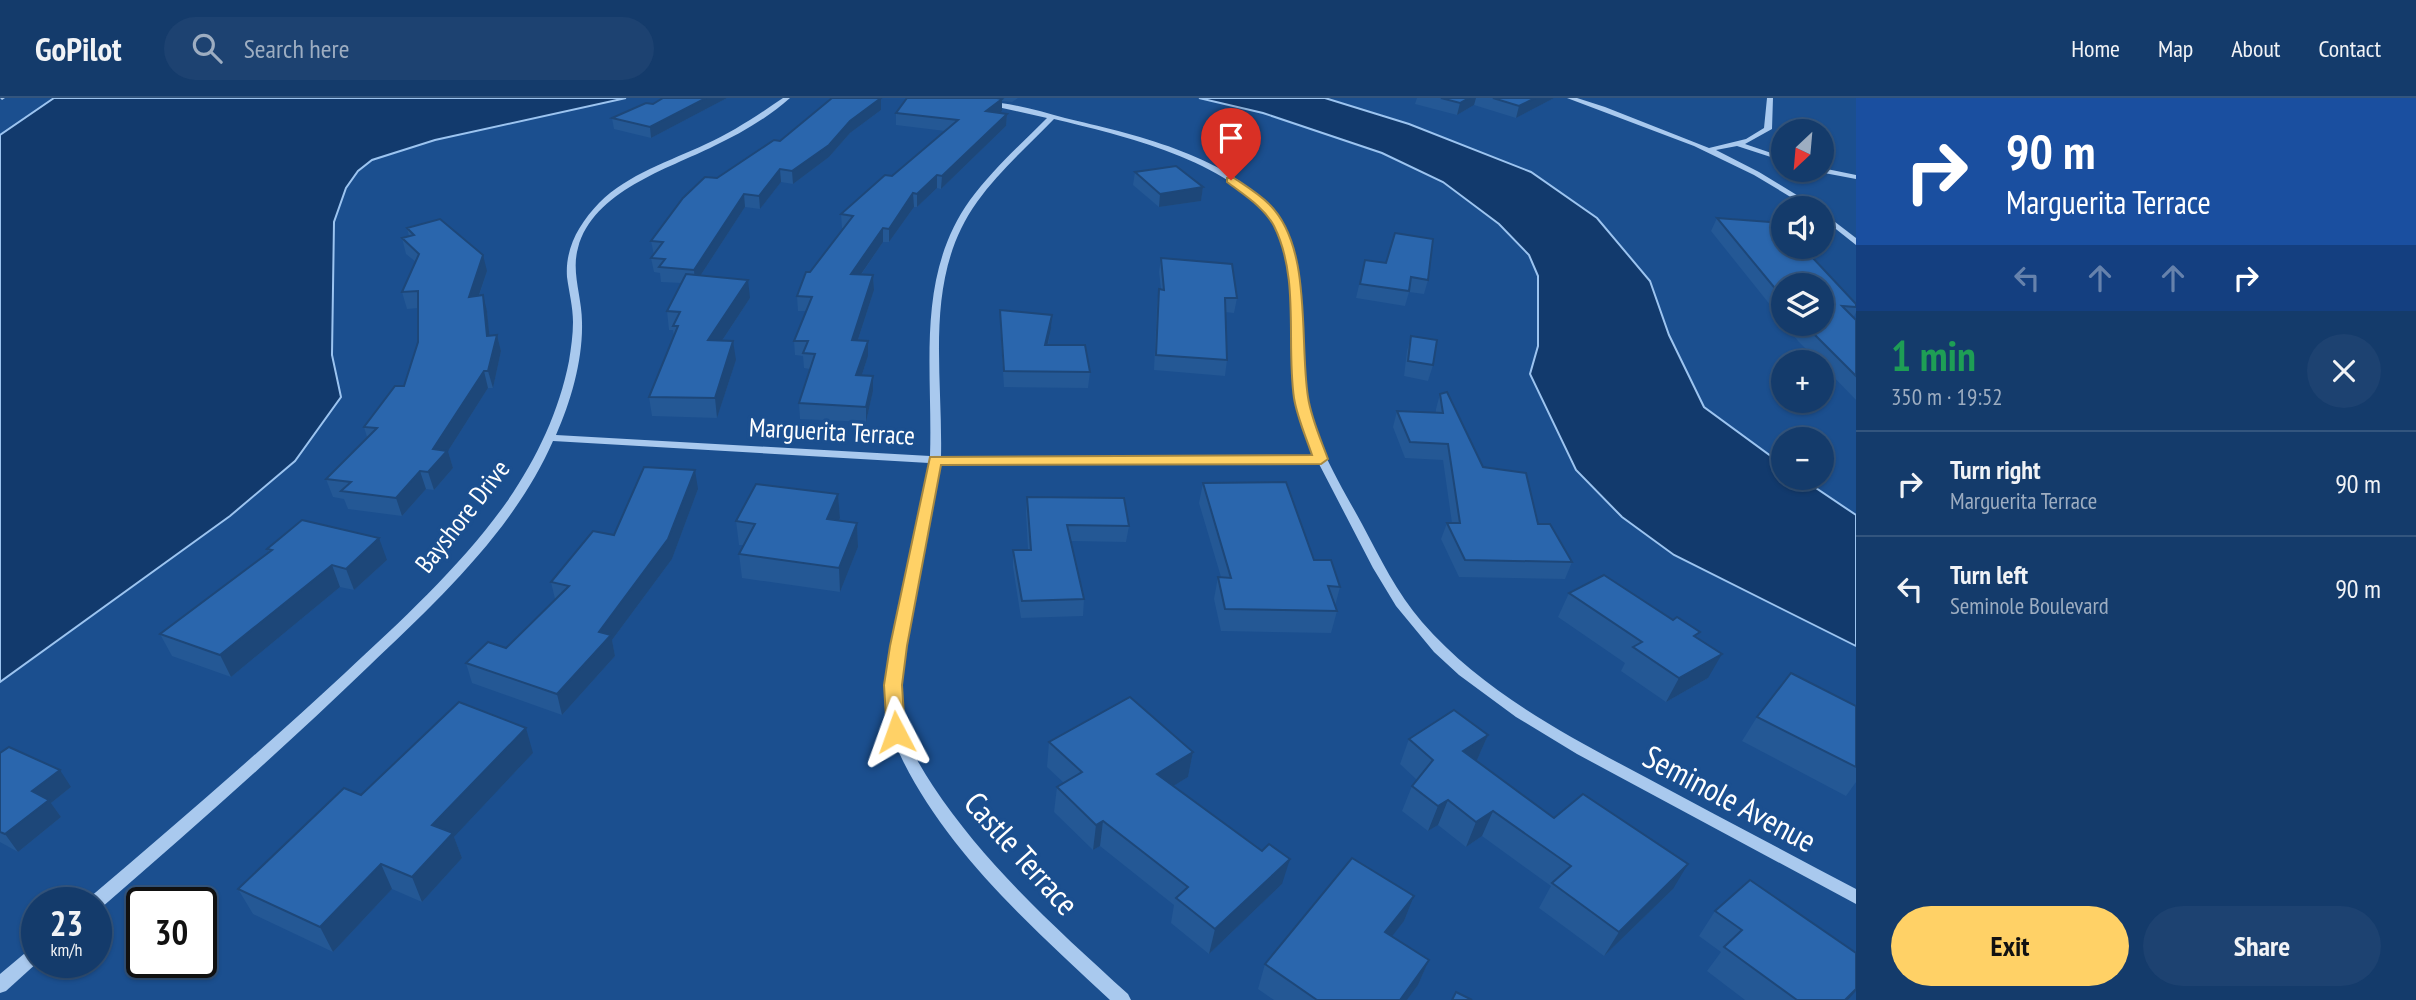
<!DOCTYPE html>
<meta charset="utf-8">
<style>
:root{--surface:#143b6b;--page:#1d4271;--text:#f1f3f6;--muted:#9dadc1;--line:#33557e;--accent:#ffd166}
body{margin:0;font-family:"PT Sans Narrow",sans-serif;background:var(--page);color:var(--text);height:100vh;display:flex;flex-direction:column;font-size:26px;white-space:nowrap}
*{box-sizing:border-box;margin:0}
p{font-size:23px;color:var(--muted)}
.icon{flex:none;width:38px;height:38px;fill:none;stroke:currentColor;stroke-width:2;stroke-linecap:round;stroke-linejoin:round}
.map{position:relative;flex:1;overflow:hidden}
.sheet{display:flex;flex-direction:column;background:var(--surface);width:560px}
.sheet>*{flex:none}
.banner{background:#1a4fa0;color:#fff;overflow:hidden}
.needle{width:46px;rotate:206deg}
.buttons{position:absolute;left:1771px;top:21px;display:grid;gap:14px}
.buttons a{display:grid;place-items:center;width:63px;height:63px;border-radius:50%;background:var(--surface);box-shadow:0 2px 5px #0004,0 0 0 2px var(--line);font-size:35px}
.speed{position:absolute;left:21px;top:789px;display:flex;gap:14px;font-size:35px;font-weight:700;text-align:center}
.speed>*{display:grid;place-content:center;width:91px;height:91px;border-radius:50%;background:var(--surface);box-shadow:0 2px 5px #0004,0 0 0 2px var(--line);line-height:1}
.speed small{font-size:18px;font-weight:400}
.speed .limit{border:4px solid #111;border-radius:10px;background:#fff;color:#111}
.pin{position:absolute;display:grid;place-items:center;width:60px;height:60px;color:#fff;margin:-72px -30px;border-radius:50% 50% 50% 0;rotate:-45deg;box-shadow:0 0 7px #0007}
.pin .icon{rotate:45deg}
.me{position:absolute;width:77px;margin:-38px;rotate:356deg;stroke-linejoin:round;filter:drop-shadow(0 0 5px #0008)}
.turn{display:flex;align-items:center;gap:24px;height:147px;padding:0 35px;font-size:32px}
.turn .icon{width:91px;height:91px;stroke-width:2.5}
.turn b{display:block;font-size:49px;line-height:60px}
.lanes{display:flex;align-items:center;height:66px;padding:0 35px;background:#0003;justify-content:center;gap:35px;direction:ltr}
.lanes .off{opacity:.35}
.round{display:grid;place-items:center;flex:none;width:74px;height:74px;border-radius:37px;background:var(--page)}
.overview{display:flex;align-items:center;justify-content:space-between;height:119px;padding:0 35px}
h1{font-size:42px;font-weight:600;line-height:52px;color:#1e9e55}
.action{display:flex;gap:14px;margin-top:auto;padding:14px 35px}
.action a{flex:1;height:80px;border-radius:42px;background:var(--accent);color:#111;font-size:28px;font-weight:600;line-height:80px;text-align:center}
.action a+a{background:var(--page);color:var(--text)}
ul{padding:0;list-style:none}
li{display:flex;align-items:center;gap:21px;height:105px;padding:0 35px;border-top:2px solid var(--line)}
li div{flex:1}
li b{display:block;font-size:26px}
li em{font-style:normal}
header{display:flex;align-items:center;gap:42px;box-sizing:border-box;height:98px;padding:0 35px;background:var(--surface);border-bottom:2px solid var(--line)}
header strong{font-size:33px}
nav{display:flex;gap:38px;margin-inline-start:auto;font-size:24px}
.search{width:490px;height:63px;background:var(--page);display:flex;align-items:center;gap:18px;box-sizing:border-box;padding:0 24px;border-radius:38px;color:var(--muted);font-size:26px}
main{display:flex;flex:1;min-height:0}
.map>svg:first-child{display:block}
.water{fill:#123a6d;stroke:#9cc4f0;stroke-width:2}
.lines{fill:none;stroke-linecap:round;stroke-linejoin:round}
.minor{fill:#a9c9ee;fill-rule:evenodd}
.wall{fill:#245895}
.shaded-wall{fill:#1d4779}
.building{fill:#2a66ad;stroke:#1d4779;stroke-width:2}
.route{fill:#ffd166;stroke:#a68842;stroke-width:2}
.labels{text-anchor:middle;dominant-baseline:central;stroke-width:7;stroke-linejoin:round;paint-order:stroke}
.street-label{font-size:26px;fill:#fff;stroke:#1b4f8f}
.near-street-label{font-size:32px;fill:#fff;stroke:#1b4f8f}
</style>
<header>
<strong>GoPilot</strong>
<div class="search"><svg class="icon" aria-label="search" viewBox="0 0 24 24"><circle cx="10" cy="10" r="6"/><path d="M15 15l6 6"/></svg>Search here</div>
<nav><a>Home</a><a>Map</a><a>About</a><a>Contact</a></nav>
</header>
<main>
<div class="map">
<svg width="1856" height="902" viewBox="0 0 1856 902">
<rect width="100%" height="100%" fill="#1b4f8f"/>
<g class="water">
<polygon points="54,0 626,0 435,42 372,62 358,73 346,90 334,124 332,257 341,299 295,363 230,418 0,584 0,37"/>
<polygon points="1199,0 1325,0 1409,26 1531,74 1597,120 1650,183 1669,237 1704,309 1783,367 1783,380 1801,380 1856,417 1856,548 1674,457 1622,419 1576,372 1530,276 1538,248 1538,178 1529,157 1499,126 1443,84 1382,55 1263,15"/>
</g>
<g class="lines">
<g class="minor">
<polygon points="0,0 5,0 2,2"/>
<path d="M783,0H790C769,19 740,36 714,48C668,71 593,93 578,150C571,174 582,199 582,224C583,262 571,303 556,337L930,358C933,270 915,179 970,102C992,72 1021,46 1047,20L984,6V4C1010,4 1039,13 1065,20C1136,37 1244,60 1283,128C1310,174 1297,234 1303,285C1309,336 1338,382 1362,426C1380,460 1397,495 1422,524C1483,594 1566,637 1647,680C1716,717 1786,754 1856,791V806L1577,656L1516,619L1459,577L1434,554L1396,508L1373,470L1318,364L940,365C932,418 920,470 910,522C904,549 898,577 899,606C900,636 917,663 933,688C986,768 1058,832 1128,896L1131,902H1110C1034,831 950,757 903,663C897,650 889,637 887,623C883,607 885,591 887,575L929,365L553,343C514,432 438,502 369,568C282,652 192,731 101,810L96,812V805H87L89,800C176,726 262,652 345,575C402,522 461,468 506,405C536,362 559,314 569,263C571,250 573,237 573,224C573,209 569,194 567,179C565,150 579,126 599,105C628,76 670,63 706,46C733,34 758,17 783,0ZM1054,21C1121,37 1238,64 1275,128C1287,150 1289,177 1291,201C1292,229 1290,258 1293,286C1296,311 1305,335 1315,358L941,359C943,272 923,179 977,104C999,73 1028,48 1054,21Z"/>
<polygon points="1567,0 1577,0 1605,9 1709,50 1746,41 1764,30 1767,0 1773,0 1772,31 1745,46 1783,59 1783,63 1737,48 1716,52 1759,74 1818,110 1809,110 1754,77 1694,48"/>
<polygon points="1822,70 1856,77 1856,81 1819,74 1818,72 1822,72"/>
<polygon points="1822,114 1856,140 1856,147 1822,120"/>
<polygon points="37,848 38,864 6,893 0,895 0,876 31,850"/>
</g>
</g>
<g class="wall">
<polygon points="663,0 727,0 651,40 614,31 612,20 653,6"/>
<polygon points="881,0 881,12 850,35 829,59 793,86 781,84 760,111 745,109 701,177 750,200 722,243 736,262 717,320 652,318 649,299 674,238 673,232 669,232 667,213 681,185 661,184 660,175 654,174 651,160 654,157 651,143 780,43"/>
<polygon points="907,0 1018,0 1012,4 1002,3 1002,13 999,15 1007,16 1006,28 941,91 937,90 917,109 914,109 889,144 883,144 861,177 873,177 874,192 858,242 868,258 862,277 873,293 866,324 800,321 799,305 810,271 804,270 803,258 795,257 794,243 806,213 798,213 797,198 810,174 844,130 842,130 841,116 892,78 945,33 896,27 896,15"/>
<polygon points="1417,0 1554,0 1516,20 1474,7 1457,17 1415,6"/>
<polygon points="1135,74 1203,89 1201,103 1159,109 1133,87"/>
<polygon points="1717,120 1815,158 1814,160 1856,206 1856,214 1854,219 1856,222 1856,302 1822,267 1822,264 1819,264 1798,243 1785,226 1822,226 1783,187 1783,223 1711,133"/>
<polygon points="407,130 487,173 479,198 487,213 489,237 497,237 501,253 493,290 488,290 448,353 453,370 434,392 426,391 402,418 348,411 344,401 333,399 326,381 367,339 364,329 404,288 418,244 418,210 407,211 402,194 416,164 406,156 402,140 409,138"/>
<polygon points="1161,160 1237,200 1234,215 1225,214 1227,262 1225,278 1154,272 1157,206 1159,191 1161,191 1159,174"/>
<polygon points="1365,162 1428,182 1424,196 1409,194 1405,208 1356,200"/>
<polygon points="1000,212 1052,217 1051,231 1048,247 1090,274 1088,290 1004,289 1000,226"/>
<polygon points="1411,238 1433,267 1428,283 1404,278 1407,253"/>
<polygon points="1440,296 1483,369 1538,426 1572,464 1565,481 1459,479 1441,441 1447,425 1452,425 1443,362 1405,360 1393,329 1397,313 1436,315 1436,311"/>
<polygon points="1203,385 1314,462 1340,489 1335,508 1337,513 1331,535 1221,533 1214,501 1218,479 1221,479 1199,405"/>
<polygon points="698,391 672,461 612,542 615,558 562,617 472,585 466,565 506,550 555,501 551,484 614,437"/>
<polygon points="838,396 840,420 839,422 857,425 858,449 840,494 742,480 739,456 744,447 739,447 736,423"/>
<polygon points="1027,399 1129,428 1126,444 1071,443 1084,501 1083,518 1021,520 1013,469 1013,452 1028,452 1026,415"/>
<polygon points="267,451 387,462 354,492 340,489 231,579 172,558 160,536 269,454"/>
<polygon points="1569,495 1697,540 1708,580 1666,604 1621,573 1625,565 1558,519"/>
<polygon points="1856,608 1856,684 1846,698 1742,643 1757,619"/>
<polygon points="1488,637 1477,662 1476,663 1554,720 1673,791 1604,858 1539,810 1551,788 1482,738 1466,749 1438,727 1428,733 1402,713 1412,688 1417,682 1400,666 1409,641"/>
<polygon points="1049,644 1193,654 1188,679 1173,688 1282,786 1209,856 1171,825 1174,807 1100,748 1093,752 1054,714 1057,689 1064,685 1047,669"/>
<polygon points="0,655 71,689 51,705 61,719 18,754 0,744"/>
<polygon points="533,655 454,739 462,760 422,804 392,791 333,854 253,816 238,791 361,697"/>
<polygon points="1414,798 1404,823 1392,838 1429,862 1418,887 1407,902 1274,902 1258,891 1265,866"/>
<polygon points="1715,813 1856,855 1856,893 1848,902 1745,902 1707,873 1721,854 1699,838"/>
</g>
<g class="shaded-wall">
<polygon points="706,0 727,0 651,40 650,29"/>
<polygon points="881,0 881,12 850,35 829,59 793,86 792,73 850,23"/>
<polygon points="1469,0 1476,0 1474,7 1457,17 1460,5"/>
<polygon points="1535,0 1554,0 1516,20 1519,8"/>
<polygon points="1002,1 1002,13 986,25 986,13"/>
<polygon points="1007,16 1006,28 941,91 942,78"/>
<polygon points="780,71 781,84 760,111 759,98"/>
<polygon points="937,77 937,90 917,109 917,96"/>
<polygon points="1203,89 1201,103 1159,109 1160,96"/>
<polygon points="913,95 914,109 889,144 889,131"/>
<polygon points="744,96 745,109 695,186 694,172"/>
<polygon points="883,130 883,144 851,191 851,176"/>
<polygon points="483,157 487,173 473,215 469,199"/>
<polygon points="873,177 874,192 853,257 852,242"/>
<polygon points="748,182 750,200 710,261 708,242"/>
<polygon points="483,197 487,213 491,254 487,238"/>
<polygon points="1052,217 1051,231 1044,262 1045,247"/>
<polygon points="497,237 501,253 493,290 488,273"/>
<polygon points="733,243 736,262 717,320 715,300"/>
<polygon points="868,243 868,258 857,292 856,277"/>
<polygon points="484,273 488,290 448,353 453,370 434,392 428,374 433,351"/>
<polygon points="873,278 873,293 866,324 866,309"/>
<polygon points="695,372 698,391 672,461 612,542 615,558 562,617 557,596"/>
<polygon points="420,373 426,391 402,418 396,400"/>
<polygon points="838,396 840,420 829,445 827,421"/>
<polygon points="857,425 858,449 840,494 839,470"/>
<polygon points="379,440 387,462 354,492 346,471"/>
<polygon points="332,467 340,489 231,579 220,557"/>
<polygon points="1722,556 1708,580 1666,604 1679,580"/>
<polygon points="526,630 533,655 454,739 462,760 422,804 412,779 432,727"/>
<polygon points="1488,637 1477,662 1453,678 1463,653"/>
<polygon points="1193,654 1188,679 1152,701 1157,676"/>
<polygon points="60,672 71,689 51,705 61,719 18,754 5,736 32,693"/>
<polygon points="1448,702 1438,727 1428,733 1438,708"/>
<polygon points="1493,713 1482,738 1466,749 1476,724"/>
<polygon points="1103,723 1100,748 1093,752 1096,727"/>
<polygon points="1290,761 1282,786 1209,856 1215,831"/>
<polygon points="381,766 392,791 333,854 320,829"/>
<polygon points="1688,766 1673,791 1604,858 1619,834"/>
<polygon points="1414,798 1404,823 1376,859 1385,834"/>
<polygon points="1429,862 1418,887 1407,902 1400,902"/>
<polygon points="1856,891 1856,893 1848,902 1845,902"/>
</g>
<g class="building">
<polygon points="663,0 706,0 650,29 612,20 646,5 653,6"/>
<polygon points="832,0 881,0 850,23 829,47 792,73 780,71 759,98 744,96 694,172 659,169 665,161 651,160 663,144 651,143 683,100 705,79 717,80 774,42 780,43"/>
<polygon points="907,0 997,0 1002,1 986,13 1007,16 942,78 937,77 917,96 913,95 889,131 883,130 851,176 873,177 852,242 868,243 856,277 873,278 866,309 799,305 815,256 803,255 808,243 794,243 812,199 797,198 806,174 810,174 853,118 841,116 885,77 892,78 958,22 896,15"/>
<polygon points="1441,0 1469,0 1460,5"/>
<polygon points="1493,0 1535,0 1519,8"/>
<polygon points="1176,68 1203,89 1160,96 1135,74"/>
<polygon points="1717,120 1783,125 1783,149 1808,149 1815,158 1811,158 1856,206 1856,209 1842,208 1856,222 1856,278 1804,226 1822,226 1822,187 1783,187 1783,200"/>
<polygon points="440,121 483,157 469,199 483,197 487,238 497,237 488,273 484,273 433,351 447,353 428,374 420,373 396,400 341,393 351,384 326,381 377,330 364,329 395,288 404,288 418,244 418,193 402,194 419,156 402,140 414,137 407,130"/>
<polygon points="1395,135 1433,141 1428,182 1411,179 1409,193 1360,186 1365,162 1386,165"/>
<polygon points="1161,160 1232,166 1237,200 1225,200 1227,262 1156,257 1159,191 1164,192"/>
<polygon points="686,176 748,182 708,242 733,243 715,300 649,299 678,228 673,228 680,214 667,213"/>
<polygon points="1000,212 1052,217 1045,247 1085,247 1090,274 1004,273"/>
<polygon points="1411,238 1437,242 1433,267 1408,263"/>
<polygon points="1447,294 1483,369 1526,375 1538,426 1550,426 1572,464 1465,462 1447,425 1460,425 1448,346 1410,344 1397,313 1443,315 1440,296"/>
<polygon points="644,369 695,372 668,441 599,534 611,537 557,596 466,565 488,544 506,550 569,488 551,484 593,433 614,437"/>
<polygon points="1286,384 1314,462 1331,462 1340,489 1328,488 1337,513 1225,511 1218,479 1231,480 1203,385"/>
<polygon points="756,386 838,396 827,421 857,425 839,470 739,456 755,426 736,423"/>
<polygon points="1027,399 1124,400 1129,428 1067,427 1084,501 1022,503 1013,452 1031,452"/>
<polygon points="302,422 379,440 346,471 332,467 220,557 160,536 272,452 267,451"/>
<polygon points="1604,477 1673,522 1677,519 1700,534 1694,538 1722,556 1679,580 1633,549 1642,544 1569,495"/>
<polygon points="1791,575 1856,608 1856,669 1757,619"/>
<polygon points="1130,599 1193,654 1157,676 1262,753 1269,746 1290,761 1215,831 1176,800 1188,789 1103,723 1096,727 1057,689 1082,674 1049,644"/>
<polygon points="459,604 526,630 432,727 453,735 412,779 381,766 320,829 238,791 344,690 361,697"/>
<polygon points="1454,612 1488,637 1463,653 1554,720 1583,696 1688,766 1619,834 1552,785 1571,768 1493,713 1476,724 1448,702 1438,708 1412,688 1433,662 1409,641"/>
<polygon points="9,649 60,672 32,693 49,702 5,736 0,734 0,655"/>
<polygon points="1352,760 1414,798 1385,834 1429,862 1400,902 1317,902 1265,866"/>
<polygon points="1750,782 1856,855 1856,891 1845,902 1797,902 1724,849 1742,832 1715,813"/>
<polygon points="1456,894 1472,902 1452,902"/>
</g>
<path class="route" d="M1227,80H1234C1246,88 1259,96 1269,106C1313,149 1299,243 1308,299C1311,320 1321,342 1328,361L1321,366L941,367L907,548L902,587L905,634L903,639H889L887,634L884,587L890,548L930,359L1312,357C1306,339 1297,319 1294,300C1286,245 1300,180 1274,128C1264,109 1244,97 1227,84Z"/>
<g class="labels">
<g class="street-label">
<text transform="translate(832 333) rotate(3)">Marguerita Terrace</text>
<text transform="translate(462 418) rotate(-52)">Bayshore Drive</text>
</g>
<g class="near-street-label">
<text transform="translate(1730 700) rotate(28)">Seminole Avenue</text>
<text transform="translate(1022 755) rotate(48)">Castle Terrace</text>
</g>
</g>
</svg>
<div class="buttons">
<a><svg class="needle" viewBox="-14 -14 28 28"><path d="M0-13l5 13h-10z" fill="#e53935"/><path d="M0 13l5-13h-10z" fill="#9dadc1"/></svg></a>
<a><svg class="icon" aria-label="sound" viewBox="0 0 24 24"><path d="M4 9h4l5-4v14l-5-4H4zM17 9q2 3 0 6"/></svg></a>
<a><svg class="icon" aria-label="layers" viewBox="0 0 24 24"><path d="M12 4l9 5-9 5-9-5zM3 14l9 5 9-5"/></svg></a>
<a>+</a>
<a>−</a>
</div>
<div class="speed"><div>23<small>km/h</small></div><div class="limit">30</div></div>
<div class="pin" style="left:1231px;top:82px;background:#d93025"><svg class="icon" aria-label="arrive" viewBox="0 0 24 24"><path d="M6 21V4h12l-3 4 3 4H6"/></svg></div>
<svg class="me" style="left:896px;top:634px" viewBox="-20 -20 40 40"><path d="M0-17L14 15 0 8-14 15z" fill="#ffd166" stroke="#fff" stroke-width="4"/></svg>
</div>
<section class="sheet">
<div class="banner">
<div class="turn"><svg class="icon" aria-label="right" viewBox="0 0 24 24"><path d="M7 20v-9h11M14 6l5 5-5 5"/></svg><div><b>90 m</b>Marguerita Terrace</div></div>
<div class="lanes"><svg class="icon off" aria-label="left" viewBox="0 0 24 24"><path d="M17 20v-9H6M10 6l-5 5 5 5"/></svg><svg class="icon off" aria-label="ahead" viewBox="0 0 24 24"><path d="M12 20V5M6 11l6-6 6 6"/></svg><svg class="icon off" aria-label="ahead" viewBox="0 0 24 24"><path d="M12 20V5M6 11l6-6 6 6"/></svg><svg class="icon" aria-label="right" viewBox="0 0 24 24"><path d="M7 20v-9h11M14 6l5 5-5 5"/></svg></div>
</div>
<div class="overview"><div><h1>1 min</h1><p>350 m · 19:52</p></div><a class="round"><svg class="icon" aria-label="close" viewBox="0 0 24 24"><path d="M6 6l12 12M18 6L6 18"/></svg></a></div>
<ul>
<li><svg class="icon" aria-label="right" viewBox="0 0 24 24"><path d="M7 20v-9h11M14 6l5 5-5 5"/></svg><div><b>Turn right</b><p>Marguerita Terrace</p></div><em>90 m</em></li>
<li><svg class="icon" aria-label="left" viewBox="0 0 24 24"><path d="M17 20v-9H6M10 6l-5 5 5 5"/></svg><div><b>Turn left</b><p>Seminole Boulevard</p></div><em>90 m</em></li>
</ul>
<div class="action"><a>Exit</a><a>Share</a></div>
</section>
</main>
